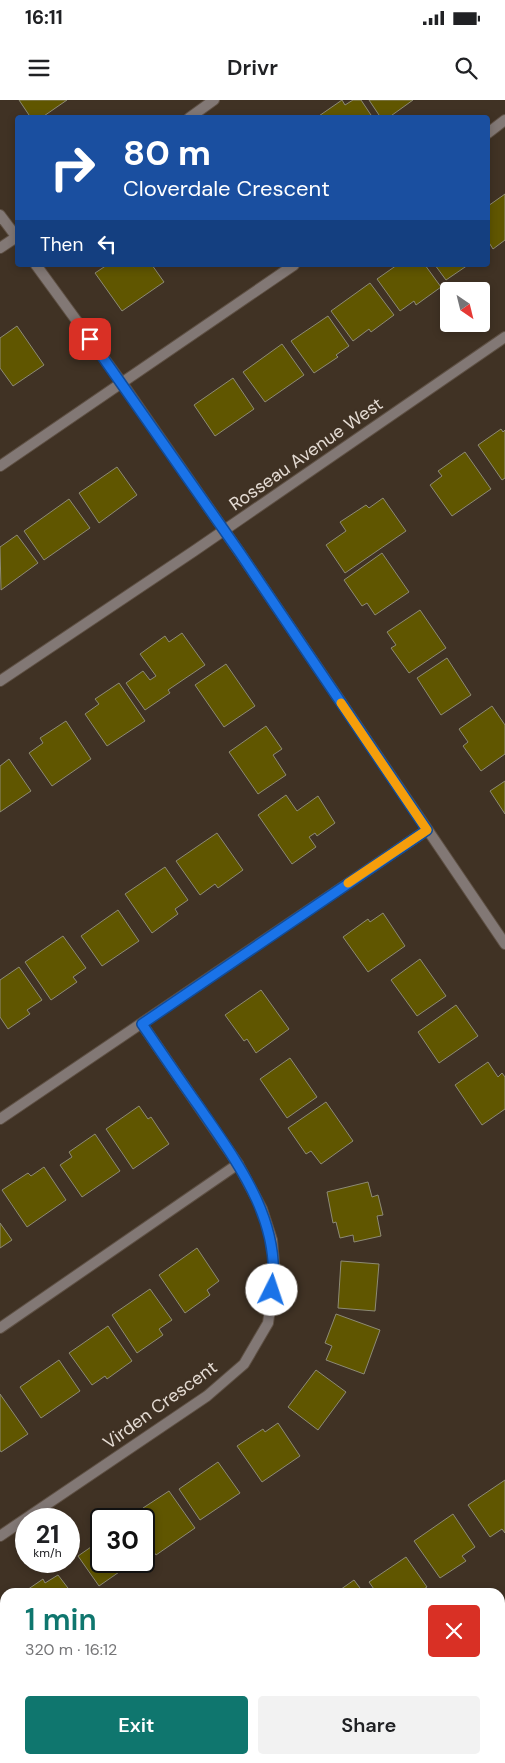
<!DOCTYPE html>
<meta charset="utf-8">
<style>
:root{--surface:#fff;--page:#f2f2f2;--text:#202124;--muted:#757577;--accent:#0f766e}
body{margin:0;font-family:"DM Sans",sans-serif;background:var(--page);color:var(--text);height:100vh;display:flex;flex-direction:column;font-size:19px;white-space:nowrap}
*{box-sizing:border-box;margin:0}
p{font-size:16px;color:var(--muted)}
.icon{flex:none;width:28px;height:28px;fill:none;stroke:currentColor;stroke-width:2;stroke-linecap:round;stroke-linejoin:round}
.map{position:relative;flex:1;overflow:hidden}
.side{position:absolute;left:0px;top:1488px;width:505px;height:176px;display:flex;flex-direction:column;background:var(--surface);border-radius:15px 15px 0 0;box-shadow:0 2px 8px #0003}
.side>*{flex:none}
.top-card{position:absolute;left:15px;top:15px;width:475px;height:152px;border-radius:5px;box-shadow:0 2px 8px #0003;background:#1a4fa0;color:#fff;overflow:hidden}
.needle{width:32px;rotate:145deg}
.fabs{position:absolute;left:440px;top:182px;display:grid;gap:10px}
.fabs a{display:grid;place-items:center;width:50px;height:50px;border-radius:5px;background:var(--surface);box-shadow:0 2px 8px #0003;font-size:25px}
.speed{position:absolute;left:15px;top:1408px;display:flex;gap:10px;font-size:25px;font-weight:700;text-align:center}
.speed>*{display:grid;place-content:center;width:65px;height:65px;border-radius:50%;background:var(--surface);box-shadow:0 2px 8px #0003;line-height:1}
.speed small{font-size:12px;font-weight:400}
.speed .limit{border:2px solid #111;border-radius:8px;background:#fff;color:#111}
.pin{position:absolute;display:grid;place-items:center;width:42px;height:42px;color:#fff;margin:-21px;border-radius:10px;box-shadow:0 2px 8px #0006}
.me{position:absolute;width:55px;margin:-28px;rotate:4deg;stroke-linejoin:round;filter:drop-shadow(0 0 4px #0008)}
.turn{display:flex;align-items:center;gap:18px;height:105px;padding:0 25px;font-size:22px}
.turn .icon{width:65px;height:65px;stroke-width:2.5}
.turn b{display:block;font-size:35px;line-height:42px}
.then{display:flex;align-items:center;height:48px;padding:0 25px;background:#0003;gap:10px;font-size:19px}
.round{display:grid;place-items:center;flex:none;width:52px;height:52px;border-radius:5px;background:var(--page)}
.overview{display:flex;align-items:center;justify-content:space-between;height:85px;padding:0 25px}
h1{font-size:30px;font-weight:600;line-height:38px;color:var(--accent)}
.button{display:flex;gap:10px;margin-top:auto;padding:10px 25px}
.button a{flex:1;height:58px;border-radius:5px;background:var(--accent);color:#fff;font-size:20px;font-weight:600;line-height:58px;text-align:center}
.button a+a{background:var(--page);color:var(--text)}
.status{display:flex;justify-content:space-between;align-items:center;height:35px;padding:0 25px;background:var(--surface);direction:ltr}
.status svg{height:14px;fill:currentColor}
header{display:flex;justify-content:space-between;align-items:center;height:65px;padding:0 25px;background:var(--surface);font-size:22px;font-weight:600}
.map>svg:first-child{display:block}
.building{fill:#605600;stroke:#8d8a75}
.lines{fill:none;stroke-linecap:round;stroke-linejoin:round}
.lane-casing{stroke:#5e5044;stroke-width:12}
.street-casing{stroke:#5e5044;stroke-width:12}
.secondary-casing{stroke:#5e5044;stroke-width:12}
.lane{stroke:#827875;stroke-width:10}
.street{stroke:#827875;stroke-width:10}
.secondary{stroke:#ae9d99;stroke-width:10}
.route-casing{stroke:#114b97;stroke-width:12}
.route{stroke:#1a73e8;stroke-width:9}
.slow{stroke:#f59e0b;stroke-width:9}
.labels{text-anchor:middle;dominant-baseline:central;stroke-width:4;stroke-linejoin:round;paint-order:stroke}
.street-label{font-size:18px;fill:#e4dbd3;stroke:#403224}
</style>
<div class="status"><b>16:11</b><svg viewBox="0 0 49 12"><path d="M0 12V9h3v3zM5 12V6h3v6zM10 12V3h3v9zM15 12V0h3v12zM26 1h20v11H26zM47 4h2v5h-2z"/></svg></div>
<header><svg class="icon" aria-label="menu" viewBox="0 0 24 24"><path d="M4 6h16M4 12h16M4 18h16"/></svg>Drivr<svg class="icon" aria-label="search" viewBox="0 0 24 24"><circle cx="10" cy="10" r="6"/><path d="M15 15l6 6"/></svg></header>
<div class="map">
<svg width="505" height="1663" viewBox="0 0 505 1663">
<rect width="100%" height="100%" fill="#403224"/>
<g class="building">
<polygon points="19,0 67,0 41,18 31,18"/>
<polygon points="342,0 345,5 353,0 361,0 373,18 316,18"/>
<polygon points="369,0 413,0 388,18 381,18"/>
<polygon points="505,94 505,140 493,149 488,141 488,106"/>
<polygon points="107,165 152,165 164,182 122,211 95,173"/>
<polygon points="397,165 425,165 441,187 416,205 414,201 400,211 377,179"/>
<polygon points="435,165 468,165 446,180"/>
<polygon points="370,183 394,215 371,232 369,229 353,241 331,211"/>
<polygon points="328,216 349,246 336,255 338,257 314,273 291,241"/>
<polygon points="17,226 44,265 13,286 0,268 0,238"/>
<polygon points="282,244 304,275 265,302 243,272"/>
<polygon points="233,278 254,309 215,336 194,305"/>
<polygon points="501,329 503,332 505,330 505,378 502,380 478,345"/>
<polygon points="465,352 491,389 452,416 430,385 442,376 438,371"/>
<polygon points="117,367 137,395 99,423 79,393"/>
<polygon points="383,398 406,431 345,473 326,445 346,431 340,422 366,405 369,408"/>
<polygon points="69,399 90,428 44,460 24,431"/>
<polygon points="17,435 38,463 1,490 0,447"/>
<polygon points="382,453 409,492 375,515 367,503 362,506 344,480"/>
<polygon points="420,510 446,548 409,573 391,548 396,545 387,532"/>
<polygon points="182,533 205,565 168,590 170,593 145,610 126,583 143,571 150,580 156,576 140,554 165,536 169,542"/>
<polygon points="447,558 471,595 441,615 417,578"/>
<polygon points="226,564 255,606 224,627 195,585"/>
<polygon points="119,583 145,621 107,646 85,614 99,604 95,599"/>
<polygon points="492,606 505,625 505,654 481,671 463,646 468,642 459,629"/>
<polygon points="66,621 91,659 52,686 29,653 43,643 40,638"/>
<polygon points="266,626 282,649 273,655 286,675 258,694 229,652"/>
<polygon points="9,659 31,691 0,712 0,666"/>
<polygon points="505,681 505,714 490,691"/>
<polygon points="286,695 297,711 318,696 335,723 317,736 315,733 309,737 316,747 292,764 258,715"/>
<polygon points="217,733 243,770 218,788 215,784 200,795 176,761"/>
<polygon points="165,767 188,800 175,809 178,814 152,833 125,794"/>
<polygon points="118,810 139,841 102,866 81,836"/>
<polygon points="383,813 405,846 368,872 343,837 368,819 370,822"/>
<polygon points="63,836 86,868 73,877 77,882 51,900 25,862"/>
<polygon points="420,859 446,896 417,916 391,880"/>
<polygon points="19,867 42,900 27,910 30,914 8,929 0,917 0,880"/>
<polygon points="261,890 289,929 256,953 247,939 244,941 225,915"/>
<polygon points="456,905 478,936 439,963 418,932"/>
<polygon points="290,958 317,997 287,1018 260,979"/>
<polygon points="488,962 498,977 502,973 505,977 505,1009 482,1025 455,985"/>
<polygon points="326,1002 353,1041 321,1064 311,1051 306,1054 288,1028"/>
<polygon points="139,1006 148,1019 151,1017 169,1044 133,1069 106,1029"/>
<polygon points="95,1034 120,1071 82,1097 60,1065 72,1057 69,1052"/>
<polygon points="44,1067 66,1100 27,1127 2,1090 28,1073 31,1076"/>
<polygon points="368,1082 372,1097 378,1095 383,1115 377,1116 381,1136 354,1142 353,1135 340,1138 336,1122 333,1123 327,1092"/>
<polygon points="0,1123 12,1140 0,1148"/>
<polygon points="197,1148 219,1181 207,1190 210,1195 185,1213 159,1175"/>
<polygon points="341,1161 379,1164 375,1211 338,1208"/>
<polygon points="150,1189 172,1220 159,1229 163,1235 137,1253 112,1215"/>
<polygon points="336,1214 380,1230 364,1274 326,1260 332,1246 325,1243"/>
<polygon points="108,1226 132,1261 107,1279 105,1276 92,1285 69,1253"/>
<polygon points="59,1260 80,1291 41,1318 20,1287"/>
<polygon points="316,1270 346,1292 318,1330 288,1307"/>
<polygon points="0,1294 28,1334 1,1352 0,1350"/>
<polygon points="278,1323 300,1356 262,1382 237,1346 263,1329 265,1332"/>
<polygon points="218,1362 240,1393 200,1420 179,1389"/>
<polygon points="505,1380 505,1433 502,1429 490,1437 468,1405"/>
<polygon points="169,1391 195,1428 156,1455 144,1438 144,1419 139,1419 146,1414 143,1408"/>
<polygon points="453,1414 475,1447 462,1456 466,1461 440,1478 414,1441"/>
<polygon points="101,1440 101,1461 135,1461 99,1486 78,1456"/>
<polygon points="406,1457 427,1487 419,1492 376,1492 369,1482"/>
<polygon points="58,1475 71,1492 24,1492 43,1479 45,1483"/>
<polygon points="354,1480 363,1492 337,1492"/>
<polygon points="5,1504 5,1559 0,1563 0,1508"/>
<polygon points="505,1652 505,1663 490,1663 496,1659 500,1659 500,1656"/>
<polygon points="117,1659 167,1659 161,1663 120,1663"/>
</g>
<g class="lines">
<g class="lane-casing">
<g id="lane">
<polyline points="488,33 505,20"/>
<polyline points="0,366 294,165"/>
<polyline points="0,1228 238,1064"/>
</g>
</g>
<g class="street-casing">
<g id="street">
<polyline points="189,18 214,0"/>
<polyline points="0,115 18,139"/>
<polyline points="0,148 18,136"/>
<polyline points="36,165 122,283 240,453 505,844"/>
<polyline points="0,581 194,451 505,237"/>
<polyline points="0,1019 427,730"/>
<polyline points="0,1436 207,1296 244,1264 268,1223 275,1174 272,1140 262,1109 238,1064 142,924"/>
</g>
</g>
<g class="secondary-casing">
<g id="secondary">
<polyline points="500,1557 505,1553"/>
<polyline points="345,1663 351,1659"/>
</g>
</g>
<use href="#lane" class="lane"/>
<use href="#street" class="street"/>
<use href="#secondary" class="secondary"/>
</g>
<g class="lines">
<g class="route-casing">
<path id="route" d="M90,239L240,453L427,730L142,924C161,952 180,980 200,1008C237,1062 282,1121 272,1190"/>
</g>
<use href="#route" class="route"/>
<polyline class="slow" points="341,603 427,730 348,783"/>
</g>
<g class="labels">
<g class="street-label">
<text transform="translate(306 354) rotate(-35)">Rosseau Avenue West</text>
<text transform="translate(160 1305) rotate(-36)">Virden Crescent</text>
</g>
</g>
</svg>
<div class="fabs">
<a><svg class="needle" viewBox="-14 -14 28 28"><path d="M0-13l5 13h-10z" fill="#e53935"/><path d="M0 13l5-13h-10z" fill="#757577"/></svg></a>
</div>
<div class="speed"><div>21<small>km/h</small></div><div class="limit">30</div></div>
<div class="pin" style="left:90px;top:239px;background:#d93025"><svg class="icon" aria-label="arrive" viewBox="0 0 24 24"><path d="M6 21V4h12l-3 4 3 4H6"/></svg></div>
<svg class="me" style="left:272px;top:1190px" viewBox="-20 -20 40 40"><circle r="19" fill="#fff"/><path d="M0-13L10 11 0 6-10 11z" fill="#1a73e8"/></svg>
<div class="top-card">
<div class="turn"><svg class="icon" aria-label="right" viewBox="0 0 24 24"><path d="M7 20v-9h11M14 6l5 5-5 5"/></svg><div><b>80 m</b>Cloverdale Crescent</div></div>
<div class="then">Then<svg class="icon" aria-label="left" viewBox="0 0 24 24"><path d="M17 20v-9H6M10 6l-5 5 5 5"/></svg></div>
</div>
<section class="side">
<div class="overview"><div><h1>1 min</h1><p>320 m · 16:12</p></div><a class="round" style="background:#d93025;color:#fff"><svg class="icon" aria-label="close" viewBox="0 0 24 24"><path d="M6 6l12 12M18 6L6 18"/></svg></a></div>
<div class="button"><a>Exit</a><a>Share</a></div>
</section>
</div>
